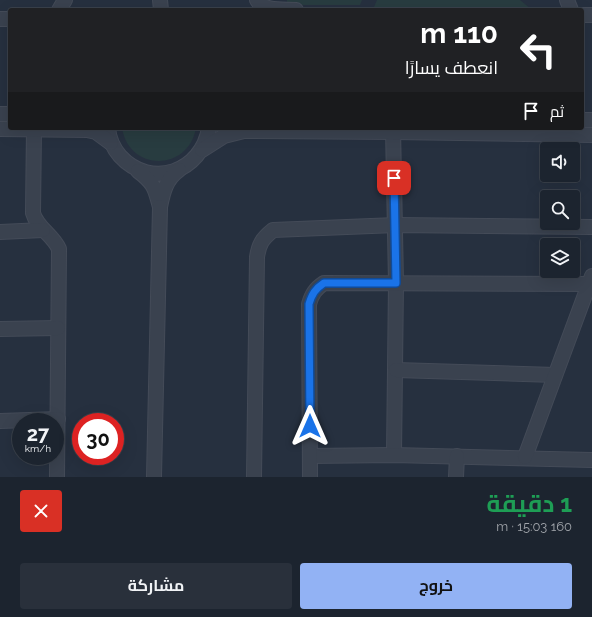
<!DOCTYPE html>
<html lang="ar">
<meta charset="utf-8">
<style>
:root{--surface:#1c242f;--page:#29303b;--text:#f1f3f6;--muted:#a0a4aa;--line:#3a414b;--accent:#92b2f4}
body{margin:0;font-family:Raleway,Cairo,sans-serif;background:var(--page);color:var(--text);direction:rtl;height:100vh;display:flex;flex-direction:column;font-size:15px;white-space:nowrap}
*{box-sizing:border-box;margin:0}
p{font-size:13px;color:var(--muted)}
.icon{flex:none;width:22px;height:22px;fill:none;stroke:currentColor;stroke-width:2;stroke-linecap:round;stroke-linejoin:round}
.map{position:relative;height:477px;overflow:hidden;direction:ltr}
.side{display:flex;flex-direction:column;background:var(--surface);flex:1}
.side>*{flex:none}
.hud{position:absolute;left:8px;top:8px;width:576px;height:122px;border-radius:4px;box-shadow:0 4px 16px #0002,0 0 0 1px var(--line);direction:rtl;background:#202124;color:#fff;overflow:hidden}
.buttons{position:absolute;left:540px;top:142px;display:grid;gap:8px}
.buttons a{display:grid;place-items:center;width:40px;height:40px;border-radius:4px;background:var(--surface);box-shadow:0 4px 16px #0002,0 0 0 1px var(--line);font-size:20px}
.speed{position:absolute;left:12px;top:413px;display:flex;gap:8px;font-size:20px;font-weight:700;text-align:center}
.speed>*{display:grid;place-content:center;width:52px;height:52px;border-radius:50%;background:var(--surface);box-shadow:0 4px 16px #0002,0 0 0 1px var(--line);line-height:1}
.speed small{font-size:10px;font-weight:400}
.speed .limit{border:6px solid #d22;background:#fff;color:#111}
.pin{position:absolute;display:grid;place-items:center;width:34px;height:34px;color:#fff;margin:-17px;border-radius:8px;box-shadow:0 2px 6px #0006}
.me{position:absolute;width:44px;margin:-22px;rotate:0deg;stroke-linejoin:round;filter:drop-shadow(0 0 3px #0008)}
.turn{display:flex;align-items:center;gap:14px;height:84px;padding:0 20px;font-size:18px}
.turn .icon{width:52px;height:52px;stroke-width:2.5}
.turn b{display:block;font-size:28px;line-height:34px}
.then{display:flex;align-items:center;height:38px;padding:0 20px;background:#0003;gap:8px;font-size:15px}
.round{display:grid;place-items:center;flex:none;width:42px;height:42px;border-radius:4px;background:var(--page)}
.overview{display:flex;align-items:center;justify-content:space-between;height:68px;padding:0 20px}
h1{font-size:24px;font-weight:700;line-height:30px;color:#1e9e55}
.action{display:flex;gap:8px;margin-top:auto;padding:8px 20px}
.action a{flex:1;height:46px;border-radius:4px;background:var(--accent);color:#111;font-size:16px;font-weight:700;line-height:46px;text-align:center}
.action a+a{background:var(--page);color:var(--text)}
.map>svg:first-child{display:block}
.green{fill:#283c40}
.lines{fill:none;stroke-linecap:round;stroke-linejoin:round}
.street-casing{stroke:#444b58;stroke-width:16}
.street{stroke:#3a424f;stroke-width:14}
.route-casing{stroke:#114b97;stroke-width:10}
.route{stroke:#1a73e8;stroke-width:7}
</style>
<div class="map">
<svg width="592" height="477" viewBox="0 0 592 477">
<rect width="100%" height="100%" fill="#26303f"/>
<g class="green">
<polygon points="287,0 362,0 360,5 287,5"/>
<polygon points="377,0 520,0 531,9 374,7"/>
<path d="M122,128H196C188,172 129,172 122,128Z"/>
</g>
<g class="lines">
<g class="street-casing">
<g id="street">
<polyline points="160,0 161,10"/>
<path d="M257,0C264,12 283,9 296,10"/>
<polyline points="567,0 571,10"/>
<polyline points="59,10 65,0"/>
<polyline points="582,15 592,15"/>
<polyline points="0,19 10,19"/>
<polyline points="0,114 10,114"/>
<polyline points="582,120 592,120"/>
<path d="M34,128L33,213C37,228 53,235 59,249L57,477"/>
<path d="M108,128C109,138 113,148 120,156C151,190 202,172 209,128"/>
<polyline points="393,128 396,283 394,455"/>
<polyline points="0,129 87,130 96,132 111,143"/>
<polyline points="202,150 224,136 244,131 393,132 592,135"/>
<path d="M138,171C154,183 155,188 160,207C163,192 166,179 179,170"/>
<polyline points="0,232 43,230"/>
<polyline points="0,329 58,328"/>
<polyline points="396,370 555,375"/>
<polyline points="0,421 58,419"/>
<polyline points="310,456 394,455 592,460"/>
<polyline points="525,457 592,276"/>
<polyline points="154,477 160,207"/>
<path d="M254,477L257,257C259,244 262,239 273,230L396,225L592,227"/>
<path d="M310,477L309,304C312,294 315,289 324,283L592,284"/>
<polyline points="456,477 457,456"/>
</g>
</g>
<use href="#street" class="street"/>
</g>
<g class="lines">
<g class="route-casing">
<path id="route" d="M310,426L309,304C312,294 315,289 324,283H396L394,178"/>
</g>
<use href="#route" class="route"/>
</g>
</svg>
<div class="buttons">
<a><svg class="icon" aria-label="sound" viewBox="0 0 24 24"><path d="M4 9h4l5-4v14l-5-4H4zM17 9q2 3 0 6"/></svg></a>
<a><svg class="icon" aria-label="search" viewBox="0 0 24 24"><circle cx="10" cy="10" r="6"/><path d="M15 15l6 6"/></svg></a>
<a><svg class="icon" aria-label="layers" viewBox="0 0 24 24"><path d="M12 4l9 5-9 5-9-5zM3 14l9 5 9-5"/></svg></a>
</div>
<div class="speed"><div>27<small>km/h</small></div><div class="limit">30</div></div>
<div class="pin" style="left:394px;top:178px;background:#d93025"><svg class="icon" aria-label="arrive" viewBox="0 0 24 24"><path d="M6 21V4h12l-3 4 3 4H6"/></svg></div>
<svg class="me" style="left:310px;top:426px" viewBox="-20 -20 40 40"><path d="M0-17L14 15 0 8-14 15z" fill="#1a73e8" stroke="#fff" stroke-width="4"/></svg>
<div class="hud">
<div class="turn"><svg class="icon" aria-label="left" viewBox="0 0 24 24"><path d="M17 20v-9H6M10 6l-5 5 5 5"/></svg><div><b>110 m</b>انعطف يسارًا</div></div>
<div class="then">ثم<svg class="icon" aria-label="arrive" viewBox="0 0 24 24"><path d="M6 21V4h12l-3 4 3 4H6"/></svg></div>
</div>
</div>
<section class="side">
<div class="overview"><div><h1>1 دقيقة</h1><p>160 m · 15:03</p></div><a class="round" style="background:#d93025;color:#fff"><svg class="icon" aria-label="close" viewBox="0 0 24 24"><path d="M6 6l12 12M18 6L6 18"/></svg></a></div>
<div class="action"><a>خروج</a><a>مشاركة</a></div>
</section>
